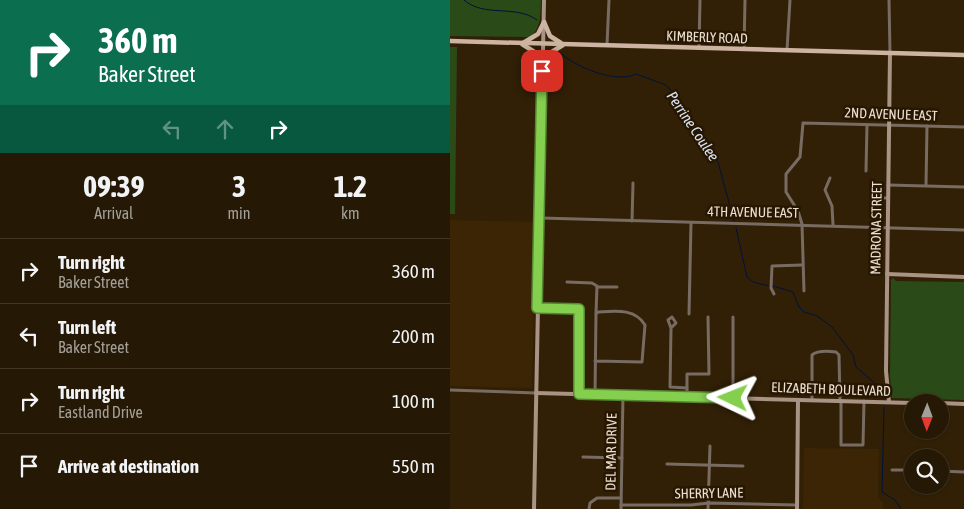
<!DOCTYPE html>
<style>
:root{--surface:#251804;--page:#2d210e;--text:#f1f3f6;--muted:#a3a09a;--line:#423726}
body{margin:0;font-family:"Asap Condensed",sans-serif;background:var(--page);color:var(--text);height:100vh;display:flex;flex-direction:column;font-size:19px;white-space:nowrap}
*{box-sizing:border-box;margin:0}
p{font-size:16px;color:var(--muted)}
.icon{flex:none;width:28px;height:28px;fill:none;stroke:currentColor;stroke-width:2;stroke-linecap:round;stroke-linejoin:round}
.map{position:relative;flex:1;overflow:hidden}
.panel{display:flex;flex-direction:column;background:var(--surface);width:450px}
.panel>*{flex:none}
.guide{background:#0b6e4f;color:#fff;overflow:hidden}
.needle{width:32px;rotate:181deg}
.controls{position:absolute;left:454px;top:394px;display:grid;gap:10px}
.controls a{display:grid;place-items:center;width:45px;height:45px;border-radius:50%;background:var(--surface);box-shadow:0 1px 4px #0004,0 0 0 1px var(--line);font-size:25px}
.pin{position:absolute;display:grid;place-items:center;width:42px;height:42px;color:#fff;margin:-21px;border-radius:10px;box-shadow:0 2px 8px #0006}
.me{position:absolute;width:55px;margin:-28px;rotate:272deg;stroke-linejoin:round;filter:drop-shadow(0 0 4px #0008)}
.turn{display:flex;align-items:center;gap:18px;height:105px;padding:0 15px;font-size:22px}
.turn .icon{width:65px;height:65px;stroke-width:2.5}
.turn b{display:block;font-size:35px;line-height:42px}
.lanes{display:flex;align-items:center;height:48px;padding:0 15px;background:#0003;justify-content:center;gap:25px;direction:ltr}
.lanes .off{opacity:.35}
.eta{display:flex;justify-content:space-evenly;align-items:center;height:85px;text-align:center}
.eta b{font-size:30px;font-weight:700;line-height:35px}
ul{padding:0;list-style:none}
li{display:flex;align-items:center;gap:15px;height:65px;padding:0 15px;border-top:1px solid var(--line)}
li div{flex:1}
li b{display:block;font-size:19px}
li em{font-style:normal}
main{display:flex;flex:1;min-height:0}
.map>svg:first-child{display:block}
.built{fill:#3b2504}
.green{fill:#2a4b18}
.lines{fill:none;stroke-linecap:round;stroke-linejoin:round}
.stream{stroke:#001239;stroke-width:1}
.street{stroke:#786b62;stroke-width:3}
.secondary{stroke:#a89385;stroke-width:4}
.primary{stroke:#cdb3a1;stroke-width:4.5}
.route-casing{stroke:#568732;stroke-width:12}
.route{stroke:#84cf4d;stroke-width:9}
.labels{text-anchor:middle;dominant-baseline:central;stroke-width:5;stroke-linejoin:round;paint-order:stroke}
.street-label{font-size:14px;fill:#ebdfd0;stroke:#271600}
.water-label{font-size:15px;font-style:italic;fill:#d9e5f6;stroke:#271600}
</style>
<main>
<section class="panel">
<div class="guide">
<div class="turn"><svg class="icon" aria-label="right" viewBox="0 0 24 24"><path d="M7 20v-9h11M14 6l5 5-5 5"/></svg><div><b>360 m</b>Baker Street</div></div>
<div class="lanes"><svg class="icon off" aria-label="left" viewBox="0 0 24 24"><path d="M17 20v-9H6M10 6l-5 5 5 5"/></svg><svg class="icon off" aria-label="ahead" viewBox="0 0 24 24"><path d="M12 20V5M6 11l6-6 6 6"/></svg><svg class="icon" aria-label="right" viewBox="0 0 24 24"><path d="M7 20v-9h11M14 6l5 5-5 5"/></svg></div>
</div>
<div class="eta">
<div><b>09:39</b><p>Arrival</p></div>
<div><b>3</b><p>min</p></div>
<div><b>1.2</b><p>km</p></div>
</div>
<ul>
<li><svg class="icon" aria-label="right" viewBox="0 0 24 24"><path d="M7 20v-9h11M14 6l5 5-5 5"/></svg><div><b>Turn right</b><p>Baker Street</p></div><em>360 m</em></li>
<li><svg class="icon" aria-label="left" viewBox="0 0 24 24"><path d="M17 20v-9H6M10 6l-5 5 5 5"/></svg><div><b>Turn left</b><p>Baker Street</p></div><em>200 m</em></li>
<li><svg class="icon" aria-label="right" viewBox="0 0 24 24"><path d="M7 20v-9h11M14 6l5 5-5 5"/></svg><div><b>Turn right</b><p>Eastland Drive</p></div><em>100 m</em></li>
<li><svg class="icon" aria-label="arrive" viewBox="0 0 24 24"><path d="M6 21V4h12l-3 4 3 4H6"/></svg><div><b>Arrive at destination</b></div><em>550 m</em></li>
</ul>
</section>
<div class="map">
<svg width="514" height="509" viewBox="0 0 514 509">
<rect width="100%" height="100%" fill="#312006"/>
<g class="built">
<polygon points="0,220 86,222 82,388 0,386"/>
<polygon points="354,448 429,449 428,497 433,503 433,509 353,509"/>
</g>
<g class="green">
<path d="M0,0H91C90,15 92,27 80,37L0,36Z"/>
<polygon points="0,47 7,47 5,214 0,214"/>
<polygon points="443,278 446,281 514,282 514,400 442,398 440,376 441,280"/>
</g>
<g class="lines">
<g class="stream">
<path d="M14,0C34,18 66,4 87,20"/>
<path d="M109,52C125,67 166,84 186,74L216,85L228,99L237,119L268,162L284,221"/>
<polyline points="286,228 297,277 303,282 319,286"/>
<polyline points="323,286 343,292 349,307 354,312 367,316 382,327 403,355 406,367 428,386 433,398"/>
<polyline points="434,407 432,492 445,500 451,509"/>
</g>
<g class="street">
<polyline points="439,0 440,53"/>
<polyline points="157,45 159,0"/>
<polyline points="249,48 250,0"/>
<polyline points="294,49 295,0"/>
<polyline points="337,50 340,0"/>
<polyline points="416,171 417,125"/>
<polyline points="380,178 375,190 382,206 383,225"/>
<polyline points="438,185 514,187"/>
<polyline points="476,185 477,126"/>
<polyline points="423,198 438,198"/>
<polyline points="91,218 514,230"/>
<polyline points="182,221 183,183"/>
<polyline points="117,282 142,283 147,286 146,313"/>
<polyline points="147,287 167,287"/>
<polyline points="354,291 352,224 348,211 336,192 336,174 350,157 353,123 514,127"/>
<polyline points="324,294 321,288 322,266 352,265"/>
<polyline points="87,308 129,309 129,394"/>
<polyline points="239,314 241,223"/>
<polyline points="221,328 226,323 222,317 218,320 221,328 220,387 237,388"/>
<path d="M145,361L192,362L195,325C185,308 165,311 148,312L146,314L145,395"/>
<polyline points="0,390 86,393"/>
<polyline points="237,397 237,374 259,374 258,317"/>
<polyline points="283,398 283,317"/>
<path d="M362,400V355C368,350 378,351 386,352L389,355L390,401"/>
<polyline points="391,401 391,445 413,445 414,401"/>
<polyline points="133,457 172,458"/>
<polyline points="217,464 293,466"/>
<polyline points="442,470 462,470"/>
<polyline points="490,471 514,472"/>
<polyline points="171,505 241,505 259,503 347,505"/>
<polyline points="139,509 140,503 147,498 171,498"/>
<polyline points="171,509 173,395"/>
<polyline points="258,509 260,446"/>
</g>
<g class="secondary">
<polyline points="437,274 514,277"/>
<polyline points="86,393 462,403"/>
<polyline points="439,402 436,371 440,53"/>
<polyline points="490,403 514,404"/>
<polyline points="84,509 94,0"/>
<polyline points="347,509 348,400"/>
</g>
<g class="primary">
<polyline points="94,22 100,36 111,43"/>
<polyline points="0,41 514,55"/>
<polyline points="73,43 88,34 94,22"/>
<polyline points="72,44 86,53 93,67"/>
<polyline points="93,67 100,53 113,45"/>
</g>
</g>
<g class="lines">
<g class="route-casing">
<polyline id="route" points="92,71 87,308 129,309 129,394 283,398"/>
</g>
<use href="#route" class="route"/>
</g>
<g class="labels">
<g class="street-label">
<text transform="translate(257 37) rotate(2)">KIMBERLY ROAD</text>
<text transform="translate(441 114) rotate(2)">2ND AVENUE EAST</text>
<text transform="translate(303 212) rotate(1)">4TH AVENUE EAST</text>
<text transform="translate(426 228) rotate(-89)">MADRONA STREET</text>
<text transform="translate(381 389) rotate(2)">ELIZABETH BOULEVARD</text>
<text transform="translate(161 452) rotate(-89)">DEL MAR DRIVE</text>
<text transform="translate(259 493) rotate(-1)">SHERRY LANE</text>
</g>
<g class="water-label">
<text transform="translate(243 126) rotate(56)">Perrine Coulee</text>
</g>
</g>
</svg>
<div class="controls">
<a><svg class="needle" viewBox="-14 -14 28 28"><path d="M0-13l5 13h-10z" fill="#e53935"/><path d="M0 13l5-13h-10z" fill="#a3a09a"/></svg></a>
<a><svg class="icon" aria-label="search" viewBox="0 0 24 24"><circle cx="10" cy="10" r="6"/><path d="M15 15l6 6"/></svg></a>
</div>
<div class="pin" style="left:92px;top:71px;background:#d93025"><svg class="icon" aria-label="arrive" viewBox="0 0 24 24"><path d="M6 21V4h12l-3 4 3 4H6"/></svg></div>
<svg class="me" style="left:283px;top:398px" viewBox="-20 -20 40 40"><path d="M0-17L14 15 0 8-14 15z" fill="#84cf4d" stroke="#fff" stroke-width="4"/></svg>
</div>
</main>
